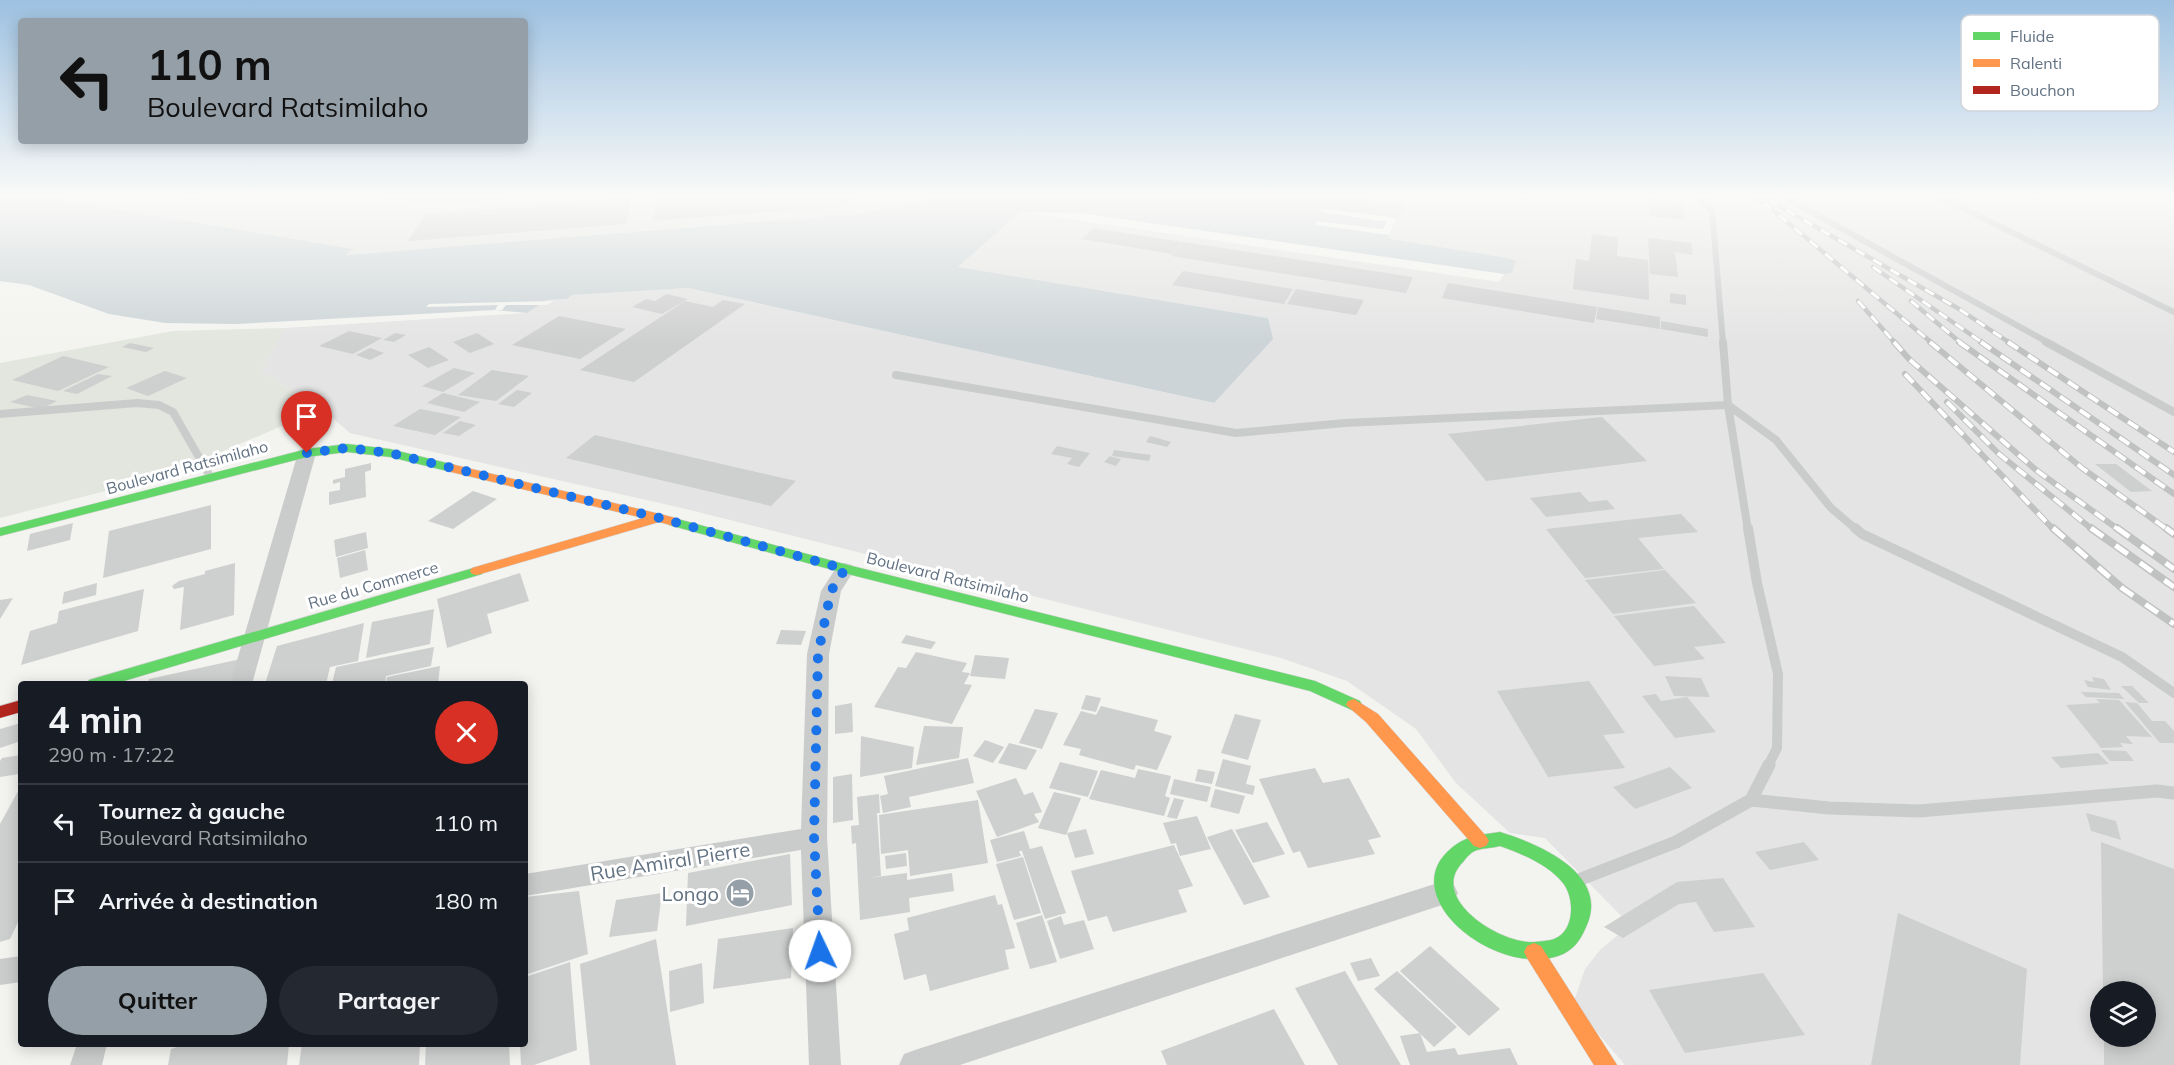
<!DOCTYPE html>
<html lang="fr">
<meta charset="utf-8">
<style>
:root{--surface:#171b24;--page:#242831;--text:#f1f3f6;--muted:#9ea1a6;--line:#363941;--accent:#959fa8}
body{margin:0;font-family:Mulish,sans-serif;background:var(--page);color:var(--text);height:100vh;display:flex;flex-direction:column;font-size:22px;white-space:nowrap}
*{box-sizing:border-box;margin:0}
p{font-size:20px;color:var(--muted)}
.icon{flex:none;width:33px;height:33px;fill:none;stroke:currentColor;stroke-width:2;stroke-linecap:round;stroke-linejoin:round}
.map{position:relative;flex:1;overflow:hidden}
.sheet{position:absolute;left:18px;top:681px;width:510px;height:366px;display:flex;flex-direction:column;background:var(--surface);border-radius:6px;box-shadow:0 3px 15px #0003}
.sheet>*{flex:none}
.banner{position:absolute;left:18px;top:18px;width:510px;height:126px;border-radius:6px;box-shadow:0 3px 15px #0003;background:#959fa8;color:#111;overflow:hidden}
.buttons{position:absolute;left:2090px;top:981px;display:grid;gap:12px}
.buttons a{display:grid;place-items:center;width:66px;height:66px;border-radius:50%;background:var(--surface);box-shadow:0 3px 15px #0003;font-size:30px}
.pin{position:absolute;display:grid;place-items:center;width:51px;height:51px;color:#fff;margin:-62px -26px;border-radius:50% 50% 50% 0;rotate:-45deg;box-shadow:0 0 6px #0007}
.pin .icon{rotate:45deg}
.me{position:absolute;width:66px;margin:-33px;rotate:357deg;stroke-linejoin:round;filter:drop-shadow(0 0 4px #0008)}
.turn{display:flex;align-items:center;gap:21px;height:126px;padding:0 30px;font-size:27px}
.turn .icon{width:78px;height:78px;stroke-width:2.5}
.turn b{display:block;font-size:42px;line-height:51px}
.round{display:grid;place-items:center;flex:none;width:63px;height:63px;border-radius:32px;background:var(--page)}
.head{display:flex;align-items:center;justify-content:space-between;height:102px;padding:0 30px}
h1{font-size:36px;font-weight:700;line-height:45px}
.primary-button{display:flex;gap:12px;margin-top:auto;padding:12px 30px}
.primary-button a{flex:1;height:69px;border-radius:36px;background:var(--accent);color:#111;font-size:24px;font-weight:700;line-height:69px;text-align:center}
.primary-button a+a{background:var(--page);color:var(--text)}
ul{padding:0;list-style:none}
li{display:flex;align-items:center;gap:18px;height:78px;padding:0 30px;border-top:2px solid var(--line)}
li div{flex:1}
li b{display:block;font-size:22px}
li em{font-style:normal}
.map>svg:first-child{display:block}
.built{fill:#e3e4e3;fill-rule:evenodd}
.green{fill:#e2e6de}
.water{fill:#ccd4d7}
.pier{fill:#f3f3f0}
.building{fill:#cecfcf}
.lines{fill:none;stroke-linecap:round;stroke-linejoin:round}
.fast-casing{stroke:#cfd1d0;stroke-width:1}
.slow-casing{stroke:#cfd1d0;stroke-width:1}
.jam-casing{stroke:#cfd1d0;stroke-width:1}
.lane-far3{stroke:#cacccc;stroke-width:6}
.lane-far2{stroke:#cacccc;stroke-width:8}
.lane-far1{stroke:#cacccc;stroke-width:10}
.lane{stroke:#cacccc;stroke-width:13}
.street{fill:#cacccc;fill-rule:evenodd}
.fast{fill:#63d668;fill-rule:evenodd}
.slow{fill:#ff974d;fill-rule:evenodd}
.jam{fill:#b3261e;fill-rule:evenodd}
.rail-far2-casing{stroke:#c0c2c2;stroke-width:4.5}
.rail-far1-casing{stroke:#c0c2c2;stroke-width:6}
.rail-casing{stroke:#c0c2c2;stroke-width:8}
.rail-far2{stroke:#fff;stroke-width:3;stroke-dasharray:10;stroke-linecap:butt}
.rail-far1{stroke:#fff;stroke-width:4;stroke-dasharray:12;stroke-linecap:butt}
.rail{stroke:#fff;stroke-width:5;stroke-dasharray:15;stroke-linecap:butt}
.route{stroke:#1a73e8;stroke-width:10;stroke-dasharray:0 18}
.labels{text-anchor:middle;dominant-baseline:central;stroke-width:6;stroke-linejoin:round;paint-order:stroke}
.street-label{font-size:16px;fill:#627282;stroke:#fff}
.near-street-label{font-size:20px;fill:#627282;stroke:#fff}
.near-poi-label{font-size:20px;fill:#627282;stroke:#fff;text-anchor:end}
.key{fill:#fff;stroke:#d0d5da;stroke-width:1.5}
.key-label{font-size:16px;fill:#627282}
</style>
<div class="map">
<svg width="2174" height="1065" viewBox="0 0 2174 1065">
<rect width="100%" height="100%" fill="#f3f3f0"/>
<g class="built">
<polygon points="25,195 956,195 858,214 345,255"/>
<path d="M1310,195H2174V1065H1625L1573,1004L1585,969L1601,949L1630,925L1545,838L1510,833L1456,783L1416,729L1347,681L1281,658L682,508L350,433L322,409L261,371L285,328L527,313L547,300L567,299L572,295L688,288L1213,403L1268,318L958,267L1020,212L1499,282L1512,261L1387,242ZM2100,992H2145V1036H2100Z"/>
</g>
<polygon class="green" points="285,328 261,371 322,409 221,452 129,485 0,518 0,363 173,331"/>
<polygon class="water" points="0,195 30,195 353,249 346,255 858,214 956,195 1326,195 1404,205 1388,237 1391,239 1507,258 1516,261 1512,273 1504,274 1080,213 1020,212 958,267 1268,318 1273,339 1214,403 688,288 572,295 567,299 547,300 527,313 495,310 236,324 165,323 109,314 29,285 0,281"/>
<g class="pier">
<polygon points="1324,209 1343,211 1397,218 1389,235 1316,225 1317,221 1383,229 1387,222 1322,212"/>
<polygon points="554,301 546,305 506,305 502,310 495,310 498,305 426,307 429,304"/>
</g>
<g class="building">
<polygon points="165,195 206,195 190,201"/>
<polygon points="659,195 848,195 849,206 652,221"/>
<polygon points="632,198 626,224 408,241 425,214"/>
<polygon points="1648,199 1683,203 1684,220 1649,216"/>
<polygon points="1094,228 1182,242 1172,254 1082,239"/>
<polygon points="1592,234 1618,237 1617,256 1648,260 1649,300 1573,289 1576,259 1589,261"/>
<polygon points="1648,238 1691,243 1693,255 1675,252 1678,277 1650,274"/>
<polygon points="1183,242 1413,277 1406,293 1171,256"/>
<polygon points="1183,271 1293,289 1284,304 1172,285"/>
<polygon points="1448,283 1597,307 1594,323 1442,298"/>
<polygon points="1296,289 1364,300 1356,315 1287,304"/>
<polygon points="1670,293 1686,295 1686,305 1670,303"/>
<polygon points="667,294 688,299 662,314 632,307 646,299 655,301"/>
<polygon points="723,300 745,304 634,382 580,370 685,301 713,307"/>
<polygon points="1598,307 1660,317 1660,329 1596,319"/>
<polygon points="559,316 626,329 580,359 512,345"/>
<polygon points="1661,321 1708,329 1708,337 1661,329"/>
<polygon points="349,331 382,338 353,354 319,346"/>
<polygon points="395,333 406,335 394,342 383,340"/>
<polygon points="477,333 494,344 470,353 453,342"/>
<polygon points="130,343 154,348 146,352 122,347"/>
<polygon points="429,347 449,360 428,368 408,355"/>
<polygon points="370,348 384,353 370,360 356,355"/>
<polygon points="63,356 109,367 58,391 12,380"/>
<polygon points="454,368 475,373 443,392 422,386"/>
<polygon points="492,370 529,376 496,401 458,395"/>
<polygon points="165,371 187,378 148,396 126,388"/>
<polygon points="98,374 112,376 77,394 63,391"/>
<polygon points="517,390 532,393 514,407 498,404"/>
<polygon points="443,393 480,402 464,412 427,403"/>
<polygon points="27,395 57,401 41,409 10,402"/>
<polygon points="420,409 461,417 435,435 393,426"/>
<polygon points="1602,417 1647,461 1486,481 1448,434"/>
<polygon points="460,421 476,425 459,436 443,433"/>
<polygon points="595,435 796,481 771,506 566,458"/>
<polygon points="1150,436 1171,442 1167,447 1146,442"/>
<polygon points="1057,446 1090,453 1079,467 1067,464 1072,458 1051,454"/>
<polygon points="1114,450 1151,455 1149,461 1112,456"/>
<polygon points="1110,456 1112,457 1121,459 1116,466 1104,462"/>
<polygon points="371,463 371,470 365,472 366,497 329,505 329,492 340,490 340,482 333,484 333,480 345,477 345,469"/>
<polygon points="2095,464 2116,464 2152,491 2131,492"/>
<polygon points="473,491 497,499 453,529 428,521"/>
<polygon points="1580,492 1589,502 1607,500 1615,509 1546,517 1530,498"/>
<polygon points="211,505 211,549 103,578 109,531"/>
<polygon points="1681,514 1698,532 1638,538 1664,569 1585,578 1546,529"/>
<polygon points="73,523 70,540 27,551 30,534"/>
<polygon points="366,532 368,548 336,557 334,540"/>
<polygon points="365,550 368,570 340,578 337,558"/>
<polygon points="235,563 234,615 180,630 184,587 174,589 172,586 179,581 205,574 205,571"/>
<polygon points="1665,570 1696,603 1613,614 1585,580"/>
<polygon points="520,573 529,601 487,614 492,633 447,648 437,599"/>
<polygon points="97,583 96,595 62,604 64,592"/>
<polygon points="144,589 138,631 21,665 30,631 57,623 59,611"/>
<polygon points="13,598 0,619 0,600"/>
<polygon points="1694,606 1726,643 1694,647 1705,659 1654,666 1614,616"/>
<polygon points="434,609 430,644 366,658 372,622"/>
<polygon points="364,623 358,661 330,667 326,684 265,684 277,646"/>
<polygon points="781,630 806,631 801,645 776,644"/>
<polygon points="906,635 936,642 931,649 901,643"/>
<polygon points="434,647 431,666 386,676 385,684 332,684 336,667"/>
<polygon points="916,652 967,663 962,672 970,673 964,684 972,685 952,724 874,707 898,667 906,668"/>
<polygon points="975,655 1009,658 1005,679 970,676"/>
<polygon points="241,659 234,684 147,684 149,679"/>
<polygon points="440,666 438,684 386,684 387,677"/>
<polygon points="1665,676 1701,678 1710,697 1674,696"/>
<polygon points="2092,677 2104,679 2111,690 2088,687 2084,680 2094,682"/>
<polygon points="1589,681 1625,733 1603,735 1625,768 1548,777 1497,691"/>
<polygon points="2121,686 2132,686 2149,703 2139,703"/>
<polygon points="2081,692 2119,693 2124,699 2086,697"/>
<polygon points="1656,694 1661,701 1687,697 1716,732 1675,738 1642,696"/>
<polygon points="1086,695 1101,698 1096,712 1081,709"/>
<polygon points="2096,699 2119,700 2152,737 2126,736 2133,744 2120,743 2123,747 2101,748 2066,705 2100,703"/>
<polygon points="2125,702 2137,703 2152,721 2165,721 2174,731 2174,743 2160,743"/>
<polygon points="852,703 853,732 835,734 835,706"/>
<polygon points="1101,706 1158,720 1154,731 1172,736 1157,770 1136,765 1134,770 1079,755 1081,749 1063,745 1081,711 1096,715"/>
<polygon points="1035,709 1058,713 1042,749 1019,743"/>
<polygon points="1235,714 1261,720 1248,760 1221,753"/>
<polygon points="21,723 21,741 0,748 0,729"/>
<polygon points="924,726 963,727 959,758 916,765"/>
<polygon points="861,736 914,747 912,768 860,777"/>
<polygon points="985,740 1004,747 993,763 973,756"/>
<polygon points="1009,743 1037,750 1026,770 998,763"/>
<polygon points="2101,750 2126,751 2134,761 2110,761"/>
<polygon points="2098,753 2109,764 2061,768 2051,757"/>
<polygon points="21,755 19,774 0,777 0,761 2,758"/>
<polygon points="968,758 974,783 909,797 911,807 883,813 880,796 888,794 884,776"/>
<polygon points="1223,759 1251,766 1246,784 1255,786 1253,795 1215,786"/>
<polygon points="1060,762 1098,771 1088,797 1049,788"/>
<polygon points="1670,767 1692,788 1635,809 1613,787"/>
<polygon points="1315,768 1323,783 1349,778 1381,837 1368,840 1375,854 1308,868 1300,851 1293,853 1259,779"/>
<polygon points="1138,769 1171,776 1165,796 1170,798 1164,816 1089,799 1101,770 1135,778"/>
<polygon points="1198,769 1215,772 1212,784 1195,781"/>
<polygon points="852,774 853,820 833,823 833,777"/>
<polygon points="1016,778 1024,795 1033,792 1042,812 1034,814 1039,822 997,837 976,791"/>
<polygon points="1174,779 1211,787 1207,802 1170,794"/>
<polygon points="21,786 21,916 10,939 0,942 0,824"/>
<polygon points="1215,789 1245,796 1239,814 1210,807"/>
<polygon points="1054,792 1081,798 1066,835 1038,828"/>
<polygon points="879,794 880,813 877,813 881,876 869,878 907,873 907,880 952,873 954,891 909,898 910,912 860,920 856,843 852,844 851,826 859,825 857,797"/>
<polygon points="1174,798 1184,800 1177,819 1167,817"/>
<polygon points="978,800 988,863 910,876 908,850 881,854 879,815"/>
<polygon points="2086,813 2116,821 2121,840 2091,831"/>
<polygon points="1197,816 1211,849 1180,856 1176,843 1171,844 1163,823"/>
<polygon points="1267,822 1285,854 1253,863 1235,830"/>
<polygon points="1086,829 1094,854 1075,858 1067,833"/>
<polygon points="1232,829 1270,897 1244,905 1207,837"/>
<polygon points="1024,831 1030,849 1042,846 1066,913 1045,919 1022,851 1019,851 1021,856 997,862 990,840"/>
<polygon points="1804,842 1819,860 1770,870 1755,852"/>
<polygon points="2101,842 2174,869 2174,1065 2104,1065 2104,1036 2145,1036 2145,992 2103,992"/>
<polygon points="1174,845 1193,886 1178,890 1187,912 1113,932 1107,916 1088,921 1071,871"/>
<polygon points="906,853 907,866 886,869 885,856"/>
<polygon points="790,854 792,905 686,926 688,873"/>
<polygon points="1023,857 1041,913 1014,920 996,864"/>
<polygon points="1723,878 1755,927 1714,932 1696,902 1679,904 1623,938 1604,927 1677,882"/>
<polygon points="579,891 588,954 525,975 525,897"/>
<polygon points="662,893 657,931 609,937 616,900"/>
<polygon points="995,895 998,905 1002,904 1015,948 1005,950 1009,969 930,991 926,974 904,980 894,934 909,930 907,918"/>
<polygon points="1898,913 2027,969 2020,1065 1871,1065"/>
<polygon points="1042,915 1057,962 1030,969 1016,923"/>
<polygon points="1061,916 1064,925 1084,920 1094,949 1060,959 1047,921"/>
<polygon points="793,928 791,978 713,989 718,939"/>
<polygon points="656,939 676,1065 590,1065 580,964"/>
<polygon points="1430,946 1500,1009 1469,1036 1400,971"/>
<polygon points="1371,958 1380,976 1358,981 1350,963"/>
<polygon points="570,962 577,1050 534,1065 521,1065 520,1044 525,1044 525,977"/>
<polygon points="702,963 704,1003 670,1012 669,971"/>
<polygon points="1345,971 1401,1065 1338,1065 1295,988"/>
<polygon points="1397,971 1457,1027 1434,1047 1374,989"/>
<polygon points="1763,973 1805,1035 1685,1053 1649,990"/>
<polygon points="1274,1009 1305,1065 1167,1065 1161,1051"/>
<polygon points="1420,1033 1427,1052 1455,1048 1458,1055 1510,1048 1518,1065 1410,1065 1400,1036"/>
<polygon points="186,1044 289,1044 287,1065 168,1065 171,1049"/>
<polygon points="302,1044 420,1044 419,1065 299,1065"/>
<polygon points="426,1044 509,1044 510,1065 425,1065"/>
</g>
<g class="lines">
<g class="fast-casing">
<g id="fast">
<polygon points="347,444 390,449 455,465 457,468 451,472 390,457 347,452 307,457 0,536 0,528 307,449"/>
<polygon points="674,518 848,565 1315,681 1360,701 1362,705 1360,709 1354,711 1310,691 840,572 669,525 667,522"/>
<polygon points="477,567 482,568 484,571 482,574 114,684 87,684 89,680"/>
<path d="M1500,832C1539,844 1611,874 1586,927C1580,941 1573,951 1558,956C1493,978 1384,889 1460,842C1472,835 1487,834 1500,832ZM1500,846C1522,854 1548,864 1563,883C1575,898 1575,931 1554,939C1549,941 1541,941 1535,942C1501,945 1427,898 1463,862C1467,857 1471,852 1477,850C1484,848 1493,848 1500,846Z"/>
</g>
</g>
<g class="slow-casing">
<g id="slow">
<polygon points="451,464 664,515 679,519 681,522 674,526 659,522 477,575 472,574 470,571 472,568 643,518 447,471 445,468 447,465"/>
<polygon points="1354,699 1378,714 1486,836 1489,841 1486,846 1480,848 1474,846 1366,722 1346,705 1348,701"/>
<polygon points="1534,943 1541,946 1617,1065 1594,1065 1527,958 1524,952 1527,946"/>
</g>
</g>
<g class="jam-casing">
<polygon id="jam" points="21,700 21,712 0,718 0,706"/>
</g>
<g class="lane-far3">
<polyline points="371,195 445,200 517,195"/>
<polyline points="1696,195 1712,210 1723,343"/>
<polyline points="1781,195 2049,343"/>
<polyline points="1936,195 2174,312"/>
</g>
<g class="lane-far2">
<polyline points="1723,342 1728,405 1748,530"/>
<polyline points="2046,342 2174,412"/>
<polyline points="896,375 1236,433 1345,423 1728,405 1776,440 1831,508 1857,530"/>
<polyline points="0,414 137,403 159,405 173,412 211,478"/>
</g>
<g class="lane-far1">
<polyline points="1748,528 1757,583 1778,674 1777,748 1768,766"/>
<polyline points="1855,528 1862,534 2122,657 2174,693"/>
</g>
<g class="lane">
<polyline points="1751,800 1829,808 1919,811 2157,791 2174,793"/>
<polyline points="1581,879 1676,842 1751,800 1769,765"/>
</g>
<g class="street">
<polygon points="307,448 313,449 316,453 252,684 230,684 298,453 301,449"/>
<polygon points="845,563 852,565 855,569 841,591 829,654 827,837 841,1065 809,1065 801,850 525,896 525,874 801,829 807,654 821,591 838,565"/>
<polygon points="1444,881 1454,885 1458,893 1454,901 960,1065 899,1065 904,1054 915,1050"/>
<polygon points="21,956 21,982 0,985 0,959"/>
<polygon points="77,1044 107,1044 102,1065 70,1065"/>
</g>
<use href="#fast" class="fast"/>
<use href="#slow" class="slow"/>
<use href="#jam" class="jam"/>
<g class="rail-far2-casing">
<g id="rail-far2">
<polyline points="1745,195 1768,206 1932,343"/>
<polyline points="1769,200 1959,309 2010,343"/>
<polyline points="1873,267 1983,343"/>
<polyline points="1858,301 1895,343"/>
<polyline points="1911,301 1961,343"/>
</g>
</g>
<g class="rail-far1-casing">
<g id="rail-far1">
<polyline points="1894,342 1909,359 2036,470 2119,530"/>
<polyline points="1930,342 2082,468 2168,530"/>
<polyline points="1959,342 2174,494"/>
<polyline points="1981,342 2174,475"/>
<polyline points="2008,342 2174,452"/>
<polyline points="1905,374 2054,530"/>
<polyline points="1947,402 1999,454 2093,530"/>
</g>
</g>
<g class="rail-casing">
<g id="rail">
<polyline points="2053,528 2122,588 2174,624"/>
<polyline points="2091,528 2174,587"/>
<polyline points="2117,528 2174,569"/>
<polyline points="2166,528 2174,534"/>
</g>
</g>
<use href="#rail-far2" class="rail-far2"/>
<use href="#rail-far1" class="rail-far1"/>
<use href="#rail" class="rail"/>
</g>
<linearGradient id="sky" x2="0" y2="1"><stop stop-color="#9dc1e1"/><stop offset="0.57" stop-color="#fafaf8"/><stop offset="1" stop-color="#fafaf8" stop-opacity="0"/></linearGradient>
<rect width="2174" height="344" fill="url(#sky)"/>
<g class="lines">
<polyline class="route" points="307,453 347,448 390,453 660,518 845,569 831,591 818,654 814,837 820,951"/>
</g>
<defs>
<g id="hotel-disc" transform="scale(1.5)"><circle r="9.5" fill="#959fa8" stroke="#fff"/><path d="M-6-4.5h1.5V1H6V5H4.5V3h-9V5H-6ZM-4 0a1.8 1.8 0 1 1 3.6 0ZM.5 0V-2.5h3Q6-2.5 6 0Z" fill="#fff"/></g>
</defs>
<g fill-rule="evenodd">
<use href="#hotel-disc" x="740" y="893"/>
</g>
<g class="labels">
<g class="street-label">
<text transform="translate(187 467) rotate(-15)">Boulevard Ratsimilaho</text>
<text transform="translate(948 577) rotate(14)">Boulevard Ratsimilaho</text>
<text transform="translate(373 585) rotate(-16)">Rue du Commerce</text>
</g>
<g class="near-street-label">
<text transform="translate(670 861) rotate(-9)">Rue Amiral Pierre</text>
</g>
<g class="near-poi-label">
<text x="719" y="893">Longo</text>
</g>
</g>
<rect x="1961" y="15" width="198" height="96" rx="9" class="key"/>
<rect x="1973" y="32" width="27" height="8" fill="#63d668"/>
<rect x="1973" y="59" width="27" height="8" fill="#ff974d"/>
<rect x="1973" y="86" width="27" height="8" fill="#b3261e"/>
<g class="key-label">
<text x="2010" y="42">Fluide</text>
<text x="2010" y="69">Ralenti</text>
<text x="2010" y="96">Bouchon</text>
</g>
</svg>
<div class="buttons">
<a><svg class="icon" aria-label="layers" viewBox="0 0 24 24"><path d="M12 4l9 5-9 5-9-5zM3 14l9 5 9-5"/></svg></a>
</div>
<div class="pin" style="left:307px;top:453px;background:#d93025"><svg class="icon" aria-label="arrive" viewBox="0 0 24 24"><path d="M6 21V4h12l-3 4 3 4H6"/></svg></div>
<svg class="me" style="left:820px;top:951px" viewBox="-20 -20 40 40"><circle r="19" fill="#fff"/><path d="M0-13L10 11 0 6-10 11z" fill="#1a73e8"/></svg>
<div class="banner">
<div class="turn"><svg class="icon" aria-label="left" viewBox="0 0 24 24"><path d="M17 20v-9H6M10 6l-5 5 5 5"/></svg><div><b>110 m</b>Boulevard Ratsimilaho</div></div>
</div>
<section class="sheet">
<div class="head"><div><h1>4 min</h1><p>290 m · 17:22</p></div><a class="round" style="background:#d93025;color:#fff"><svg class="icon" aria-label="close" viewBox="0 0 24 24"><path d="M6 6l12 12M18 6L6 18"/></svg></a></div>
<ul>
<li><svg class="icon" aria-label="left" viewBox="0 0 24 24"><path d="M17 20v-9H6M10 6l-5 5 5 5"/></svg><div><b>Tournez à gauche</b><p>Boulevard Ratsimilaho</p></div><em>110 m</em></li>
<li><svg class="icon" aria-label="arrive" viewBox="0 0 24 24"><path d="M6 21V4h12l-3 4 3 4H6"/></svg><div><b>Arrivée à destination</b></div><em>180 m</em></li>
</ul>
<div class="primary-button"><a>Quitter</a><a>Partager</a></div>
</section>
</div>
